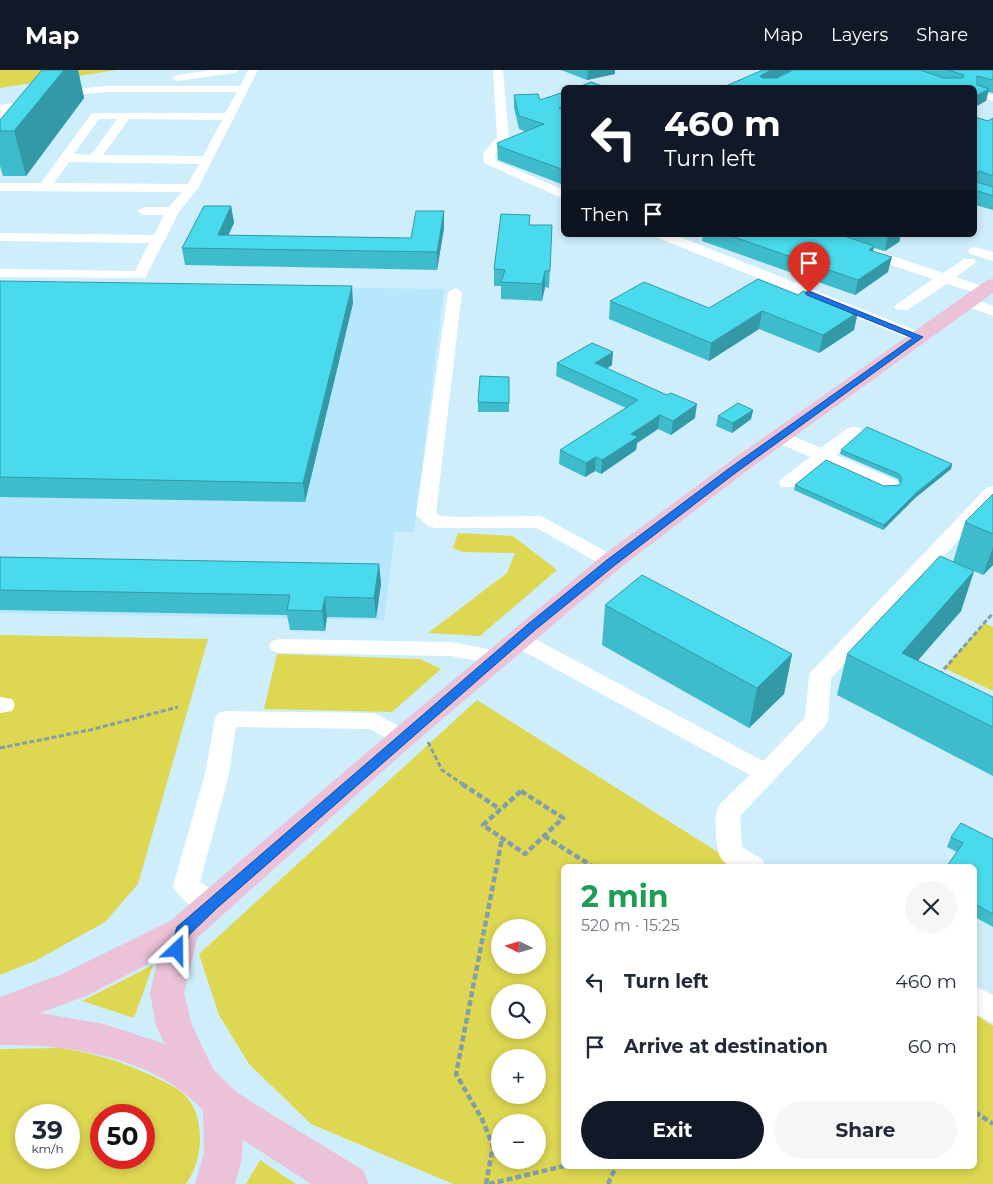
<!DOCTYPE html>
<meta charset="utf-8">
<style>
:root{--surface:#fff;--page:#f6f6f7;--text:#1f2937;--muted:#747a83;--accent:#111827}
body{margin:0;font-family:Montserrat,sans-serif;background:var(--page);color:var(--text);height:100vh;display:flex;flex-direction:column;font-size:19px;white-space:nowrap}
*{box-sizing:border-box;margin:0}
p{font-size:16px;color:var(--muted)}
.icon{flex:none;width:28px;height:28px;fill:none;stroke:currentColor;stroke-width:2;stroke-linecap:round;stroke-linejoin:round}
.map{position:relative;flex:1;overflow:hidden}
.panel{position:absolute;left:561px;top:794px;width:416px;height:305px;display:flex;flex-direction:column;background:var(--surface);border-radius:8px;box-shadow:0 2px 8px #0003}
.panel>*{flex:none}
.banner{position:absolute;left:561px;top:15px;width:416px;height:152px;border-radius:8px;box-shadow:0 2px 8px #0003;background:#111827;color:#fff;overflow:hidden}
.needle{width:32px;rotate:275deg}
.buttons{position:absolute;left:491px;top:849px;display:grid;gap:10px}
.buttons a{display:grid;place-items:center;width:55px;height:55px;border-radius:50%;background:var(--surface);box-shadow:0 2px 8px #0003;font-size:25px}
.speed{position:absolute;left:15px;top:1034px;display:flex;gap:10px;font-size:25px;font-weight:700;text-align:center}
.speed>*{display:grid;place-content:center;width:65px;height:65px;border-radius:50%;background:var(--surface);box-shadow:0 2px 8px #0003;line-height:1}
.speed small{font-size:12px;font-weight:400}
.speed .limit{border:8px solid #d22;background:#fff;color:#111}
.pin{position:absolute;display:grid;place-items:center;width:42px;height:42px;color:#fff;margin:-51px -21px;border-radius:50% 50% 50% 0;rotate:-45deg;box-shadow:0 0 5px #0007}
.pin .icon{rotate:45deg}
.me{position:absolute;width:55px;margin:-28px;rotate:23deg;stroke-linejoin:round;filter:drop-shadow(0 0 4px #0008)}
.turn{display:flex;align-items:center;gap:18px;height:105px;padding:0 20px;font-size:22px}
.turn .icon{width:65px;height:65px;stroke-width:2.5}
.turn b{display:block;font-size:35px;line-height:42px}
.then{display:flex;align-items:center;height:48px;padding:0 20px;background:#0003;gap:10px;font-size:19px}
.round{display:grid;place-items:center;flex:none;width:52px;height:52px;border-radius:26px;background:var(--page)}
.head{display:flex;align-items:center;justify-content:space-between;height:85px;padding:0 20px}
h1{font-size:30px;font-weight:700;line-height:38px;color:#1e9e55}
.action{display:flex;gap:10px;margin-top:auto;padding:10px 20px}
.action a{flex:1;height:58px;border-radius:30px;background:var(--accent);color:#fff;font-size:20px;font-weight:700;line-height:58px;text-align:center}
.action a+a{background:var(--page);color:var(--text)}
ul{padding:0;list-style:none}
li{display:flex;align-items:center;gap:15px;height:65px;padding:0 20px}
li div{flex:1}
li b{display:block;font-size:19px}
li em{font-style:normal}
header{display:flex;align-items:center;gap:30px;box-sizing:border-box;height:70px;padding:0 25px;background:var(--accent);color:#fff}
header strong{font-size:24px}
nav{display:flex;gap:28px;margin-inline-start:auto;font-size:18px}
.map>svg:first-child{display:block}
.built{fill:#b7e7fc}
.green{fill:#ddd752;fill-rule:evenodd}
.lines{fill:none;stroke-linecap:round;stroke-linejoin:round}
.path-far1{stroke:#839da9;stroke-width:3;stroke-dasharray:5 2.5;stroke-linecap:butt}
.path{stroke:#839da9;stroke-width:4.5;stroke-dasharray:6 3;stroke-linecap:butt}
.minor{fill:#fff;fill-rule:evenodd}
.major{fill:#ebc2d8;fill-rule:evenodd}
.wall{fill:#3fbccc}
.shaded-wall{fill:#3399a6}
.building{fill:#49dbed;stroke:#3399a6}
.route{fill:#1a73e8;stroke:#114b97}
</style>
<header>
<strong>Map</strong>
<nav><a>Map</a><a>Layers</a><a>Share</a></nav>
</header>
<div class="map">
<svg width="993" height="1114" viewBox="0 0 993 1114">
<rect width="100%" height="100%" fill="#cfeefb"/>
<polygon class="built" points="0,213 444,219 414,462 395,462 384,550 0,543"/>
<g class="green">
<polygon points="0,0 117,0 0,18"/>
<polygon points="458,463 513,466 557,500 480,566 428,563 507,503 515,483 463,482 453,478"/>
<polygon points="984,553 993,557 993,621 944,598"/>
<polygon points="0,565 208,569 138,814 105,852 37,890 0,905"/>
<polygon points="277,584 420,589 441,599 392,642 264,639"/>
<path d="M477,630L740,796H564V1096H975V944L993,956V1114H453L311,1054L249,994L219,945L199,884ZM500,858H538V895H500ZM500,922H538V960H500ZM500,988H538V1025H500ZM500,1052H538V1090H500Z"/>
<polygon points="153,895 134,948 82,931"/>
<path d="M59,978C96,983 122,992 155,1007C164,1012 177,1017 185,1025C197,1038 200,1054 200,1071C199,1087 195,1101 186,1114H0V979ZM26,1045H69V1088H26ZM101,1045H144V1088H101Z"/>
<polygon points="260,1090 296,1114 246,1114"/>
</g>
<g class="lines">
<g class="path-far1">
<polyline points="939,605 993,543"/>
<polyline points="428,672 442,700 464,715"/>
<polyline points="0,678 90,660 178,637"/>
</g>
<g class="path">
<polyline points="462,714 500,739"/>
<polygon points="521,721 563,748 525,784 483,755"/>
<polyline points="544,766 592,796"/>
<polyline points="975,1042 993,1054"/>
<polyline points="486,1114 493,1076 482,1049 456,1004 502,769"/>
<polyline points="489,1114 564,1096"/>
<polyline points="608,1114 616,1096"/>
</g>
<g class="minor">
<polygon points="211,0 239,0 234,3 177,11 172,8 177,5"/>
<path d="M248,0H258L198,118L179,142L145,208L0,207V199L135,201L149,173L0,171V163L154,165L164,145H144L137,141L144,137H169L182,122L0,121V113H41L92,43H225L237,22H105L53,27L47,24L49,22L105,16H240ZM99,49H117L91,85L74,84ZM129,49L222,50L203,86L103,85ZM69,92L199,94L188,114L54,113Z"/>
<polygon points="493,0 503,0 509,69 495,84 496,91 564,120 564,129 484,93 483,83 497,68"/>
<polygon points="975,20 993,25 993,31 975,26"/>
<polygon points="13,33 19,36 4,53 0,55 0,44 2,41 0,41 0,35"/>
<polygon points="656,165 675,165 925,264 927,267 925,270 913,270 658,168"/>
<polygon points="809,165 830,165 943,203 964,189 974,189 976,192 956,207 988,218 990,221 983,225 947,214 907,240 897,240 894,237 897,234 933,209 811,168"/>
<polygon points="975,177 993,182 993,191 970,184 968,181 970,178"/>
<polygon points="455,218 462,222 436,443 440,446 456,447 541,446 618,488 621,492 618,496 611,498 604,496 537,458 435,458 428,456 416,445 448,222"/>
<polygon points="968,227 993,236 993,246 963,235 960,232"/>
<polygon points="854,357 860,358 863,362 836,385 897,411 899,415 897,419 883,419 825,393 795,417 781,417 779,413 781,409 810,387 774,371 771,367 774,363 786,363 821,378 848,358"/>
<path d="M993,416V433L831,608L828,651L824,657L740,746L742,777L762,789L766,796C732,796 717,803 716,763C716,754 714,744 719,736C728,725 740,715 750,705L510,574L507,569L510,564L518,562L526,564L763,691L805,648L809,606L812,601L986,418Z"/>
<polygon points="280,569 451,572 504,582 507,587 504,592 496,594 451,586 280,583 272,581 269,576 272,571"/>
<polygon points="0,627 12,629 15,635 12,641 0,643"/>
<path d="M226,641L374,643L410,662L414,668L410,674L402,677L370,659L236,657L229,704L200,812L221,826L225,834L221,842C204,848 181,832 173,816L205,704L215,649L218,643Z"/>
<polygon points="975,916 993,925 993,953 975,944"/>
</g>
<path class="major" d="M993,209V223L752,397L620,498L412,675L197,868L184,923L192,955L213,999L234,1020L253,1033L363,1100L369,1114H311L243,1070L241,1093L235,1114H195L204,1083L203,1040C154,987 69,974 0,975V927L62,904L170,851L392,661L602,486L736,387L987,210ZM158,889L150,923L156,956L165,974L104,954L40,943L86,926Z"/>
</g>
<g class="wall">
<polygon points="42,0 78,0 84,28 26,106 3,106 0,96 0,50"/>
<polygon points="561,0 615,0 615,4 587,10"/>
<polygon points="763,0 993,0 993,23 988,22 986,31"/>
<polygon points="564,22 564,115 498,90 497,73 526,62 519,59 514,38 514,25 540,30"/>
<polygon points="975,47 988,51 993,48 993,140 975,135"/>
<polygon points="231,136 234,153 228,165 411,168 444,141 444,158 437,200 185,195 182,178"/>
<polygon points="530,155 552,155 549,218 545,217 542,231 501,229 501,216 494,216 494,199"/>
<polygon points="703,165 901,165 899,172 885,181 874,178 873,181 888,202 855,225 702,171"/>
<polygon points="758,209 854,260 819,283 759,259 709,291 609,249 610,231 709,238"/>
<polygon points="0,211 353,233 305,432 0,427"/>
<polygon points="557,293 612,295 607,299 695,348 671,365 658,359 637,373 636,380 601,404 595,401 585,407 559,394 560,380 626,338 556,306"/>
<polygon points="509,307 509,342 478,342 478,332"/>
<polygon points="753,340 751,349 732,363 716,356 718,346"/>
<polygon points="841,380 952,394 951,399 915,428 883,460 794,420 795,415 884,416 900,415 900,414 898,409 840,384"/>
<polygon points="993,424 993,495 983,505 953,492 965,452"/>
<polygon points="0,487 379,494 381,514 376,548 327,547 325,561 290,560 287,545 0,540"/>
<polygon points="974,501 961,541 918,590 993,627 993,706 837,625 847,584"/>
<polygon points="605,535 792,584 784,624 749,658 602,575"/>
<polygon points="951,767 993,769 993,857 975,847 975,796 957,782 947,777"/>
</g>
<g class="shaded-wall">
<polygon points="64,0 78,0 84,28 26,106 14,61"/>
<polygon points="588,0 615,0 615,4 587,10"/>
<polygon points="771,0 790,0 790,1 758,18 760,6"/>
<polygon points="989,19 986,31 975,37 975,26"/>
<polygon points="231,136 234,153 222,179 218,165"/>
<polygon points="444,141 444,158 437,200 437,182"/>
<polygon points="888,165 901,165 899,172 885,181"/>
<polygon points="874,176 871,190 869,180"/>
<polygon points="892,187 888,202 855,225 858,210"/>
<polygon points="545,201 545,217 542,231 542,214"/>
<polygon points="352,216 353,233 305,432 303,413"/>
<polygon points="762,241 759,259 709,291 711,273"/>
<polygon points="858,242 854,260 819,283 823,265"/>
<polygon points="613,282 612,295 594,306 595,293"/>
<polygon points="697,334 695,348 671,365 673,351"/>
<polygon points="753,340 751,349 732,363 733,353"/>
<polygon points="660,345 658,359 637,373 636,380 601,404 602,390 631,364"/>
<polygon points="596,387 595,401 585,407 586,393"/>
<polygon points="952,394 951,399 915,428 883,460 884,455 916,423"/>
<polygon points="993,477 993,495 983,505"/>
<polygon points="379,494 381,514 376,548 374,528"/>
<polygon points="974,501 961,541 900,611 902,583"/>
<polygon points="325,527 327,547 325,561 322,541"/>
<polygon points="792,584 784,624 749,658 757,618"/>
</g>
<g class="building">
<polygon points="42,0 64,0 14,61 0,61 0,50"/>
<polygon points="763,0 771,0 760,6 762,8 777,8 793,0 920,0 943,8 963,8 964,5 948,0 993,0 993,10 977,6 977,15 989,19 975,26 975,18 721,18"/>
<polygon points="591,12 608,18 576,18"/>
<polygon points="564,22 564,36 559,38 564,40 564,75 561,76 564,77 564,100 498,76 497,73 544,54 519,46 514,25 538,24 540,30"/>
<polygon points="975,47 988,51 993,48 993,106 979,101 977,103 977,112 993,117 993,126 975,120"/>
<polygon points="204,136 231,136 218,165 411,168 416,141 444,141 437,182 182,178"/>
<polygon points="501,144 530,145 529,155 552,155 550,201 545,201 542,214 501,212 505,200 494,199"/>
<polygon points="728,165 841,165 874,176 869,180 892,187 858,210"/>
<polygon points="881,165 891,165 888,167"/>
<polygon points="758,209 798,225 803,221 858,242 823,265 762,241 711,273 610,231 644,212 709,238"/>
<polygon points="0,211 352,216 303,413 0,407"/>
<polygon points="592,273 613,282 595,293 667,325 671,323 697,334 673,351 660,345 631,364 638,367 602,390 596,387 586,393 560,380 638,330 557,293"/>
<polygon points="480,306 509,307 509,333 478,332"/>
<polygon points="738,333 753,340 733,353 718,346"/>
<polygon points="867,357 952,394 916,423 884,455 795,415 826,390 884,416 900,415 902,409 899,404 841,380"/>
<polygon points="993,424 993,464 965,452"/>
<polygon points="940,486 974,501 902,583 993,627 993,657 847,584"/>
<polygon points="0,487 379,494 374,528 325,527 322,541 287,540 290,525 0,520"/>
<polygon points="642,505 792,584 757,618 605,535"/>
<polygon points="961,753 993,769 993,844 975,834 975,796 947,796 963,773 951,767"/>
</g>
<polygon class="route" points="809,221 923,267 734,404 615,495 535,560 217,838 189,865 183,884 177,886 172,884 170,880 177,857 527,555 607,490 727,400 913,268 807,225 805,223"/>
</svg>
<div class="buttons">
<a><svg class="needle" viewBox="-14 -14 28 28"><path d="M0-13l5 13h-10z" fill="#e53935"/><path d="M0 13l5-13h-10z" fill="#747a83"/></svg></a>
<a><svg class="icon" aria-label="search" viewBox="0 0 24 24"><circle cx="10" cy="10" r="6"/><path d="M15 15l6 6"/></svg></a>
<a>+</a>
<a>−</a>
</div>
<div class="speed"><div>39<small>km/h</small></div><div class="limit">50</div></div>
<div class="pin" style="left:809px;top:223px;background:#d93025"><svg class="icon" aria-label="arrive" viewBox="0 0 24 24"><path d="M6 21V4h12l-3 4 3 4H6"/></svg></div>
<svg class="me" style="left:177px;top:880px" viewBox="-20 -20 40 40"><path d="M0-17L14 15 0 8-14 15z" fill="#1a73e8" stroke="#fff" stroke-width="4"/></svg>
<div class="banner">
<div class="turn"><svg class="icon" aria-label="left" viewBox="0 0 24 24"><path d="M17 20v-9H6M10 6l-5 5 5 5"/></svg><div><b>460 m</b>Turn left</div></div>
<div class="then">Then<svg class="icon" aria-label="arrive" viewBox="0 0 24 24"><path d="M6 21V4h12l-3 4 3 4H6"/></svg></div>
</div>
<section class="panel">
<div class="head"><div><h1>2 min</h1><p>520 m · 15:25</p></div><a class="round"><svg class="icon" aria-label="close" viewBox="0 0 24 24"><path d="M6 6l12 12M18 6L6 18"/></svg></a></div>
<ul>
<li><svg class="icon" aria-label="left" viewBox="0 0 24 24"><path d="M17 20v-9H6M10 6l-5 5 5 5"/></svg><div><b>Turn left</b></div><em>460 m</em></li>
<li><svg class="icon" aria-label="arrive" viewBox="0 0 24 24"><path d="M6 21V4h12l-3 4 3 4H6"/></svg><div><b>Arrive at destination</b></div><em>60 m</em></li>
</ul>
<div class="action"><a>Exit</a><a>Share</a></div>
</section>
</div>
